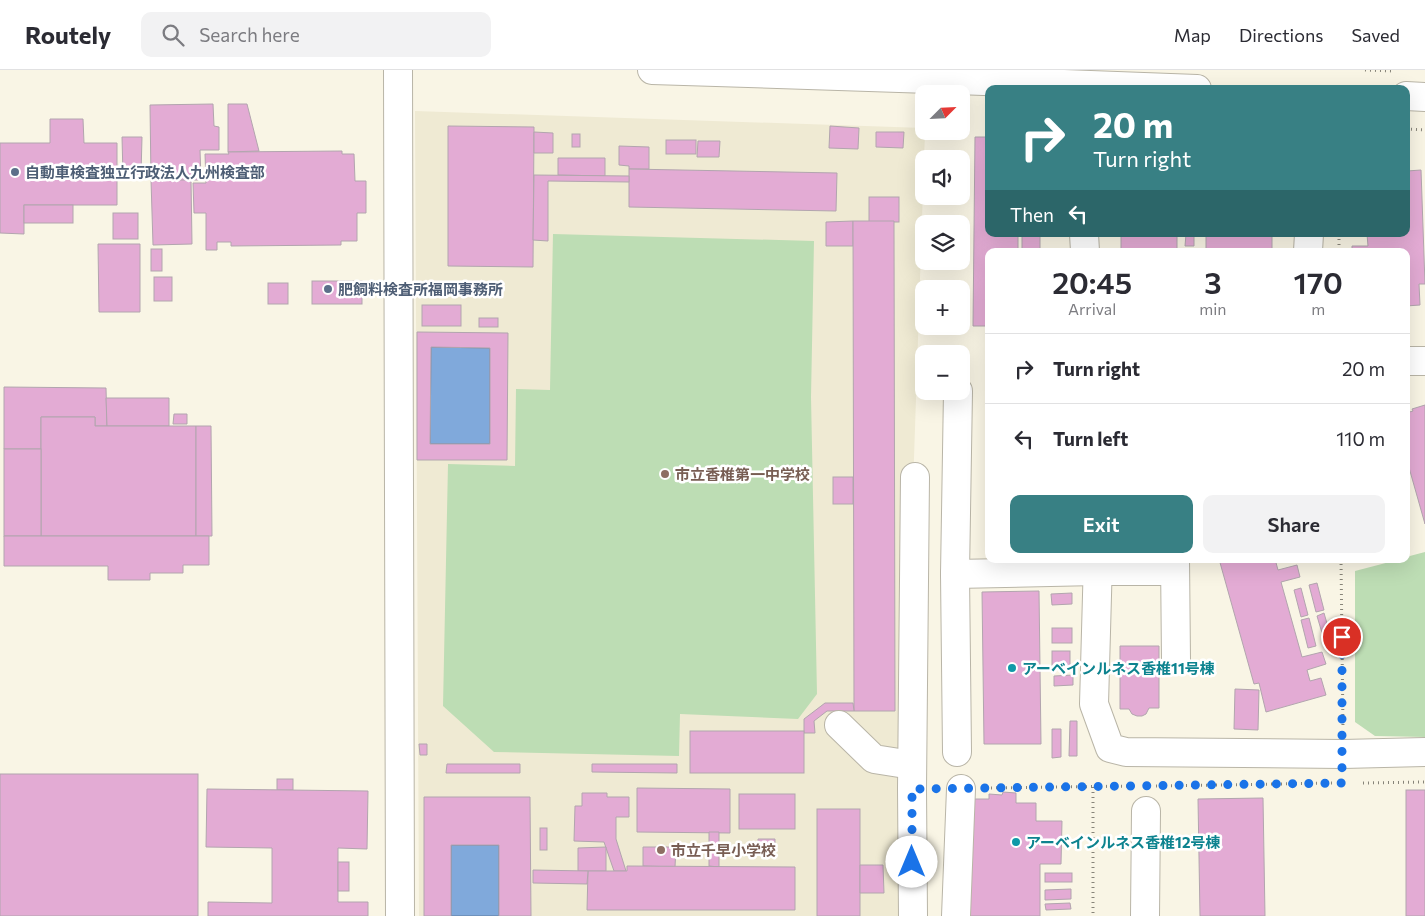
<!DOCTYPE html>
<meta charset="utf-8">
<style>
:root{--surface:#fff;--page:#f2f2f3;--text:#2b2b33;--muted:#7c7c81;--line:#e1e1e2;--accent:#388084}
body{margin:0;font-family:Commissioner,"Noto Sans JP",sans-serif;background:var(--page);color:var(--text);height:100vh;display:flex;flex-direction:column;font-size:19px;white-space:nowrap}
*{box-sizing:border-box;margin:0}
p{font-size:16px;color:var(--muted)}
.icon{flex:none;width:28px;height:28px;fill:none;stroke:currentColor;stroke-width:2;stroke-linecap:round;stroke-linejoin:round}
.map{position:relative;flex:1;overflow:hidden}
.sheet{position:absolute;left:985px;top:178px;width:425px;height:315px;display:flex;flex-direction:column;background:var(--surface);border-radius:10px;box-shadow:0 5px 20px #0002}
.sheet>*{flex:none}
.hud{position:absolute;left:985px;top:15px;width:425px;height:152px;border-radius:10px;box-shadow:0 5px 20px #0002;background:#388084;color:#fff;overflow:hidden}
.needle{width:32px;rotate:66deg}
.controls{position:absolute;left:915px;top:15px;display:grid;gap:10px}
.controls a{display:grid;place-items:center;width:55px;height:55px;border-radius:10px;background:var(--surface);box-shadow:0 5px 20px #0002;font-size:25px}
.pin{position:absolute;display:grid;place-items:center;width:42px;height:42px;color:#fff;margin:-21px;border:2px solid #fff;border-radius:50%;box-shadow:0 1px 5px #0007}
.me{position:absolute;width:55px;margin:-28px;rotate:0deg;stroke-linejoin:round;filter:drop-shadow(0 0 4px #0008)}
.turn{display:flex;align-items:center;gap:18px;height:105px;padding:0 25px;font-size:22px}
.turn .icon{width:65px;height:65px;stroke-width:2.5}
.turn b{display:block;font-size:35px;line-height:42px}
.then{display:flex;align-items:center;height:48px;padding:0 25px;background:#0003;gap:10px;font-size:19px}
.eta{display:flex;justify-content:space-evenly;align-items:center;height:85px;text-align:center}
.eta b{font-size:30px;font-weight:600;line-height:35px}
.action{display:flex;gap:10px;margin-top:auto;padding:10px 25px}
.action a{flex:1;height:58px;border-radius:10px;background:var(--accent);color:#fff;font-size:20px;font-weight:600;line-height:58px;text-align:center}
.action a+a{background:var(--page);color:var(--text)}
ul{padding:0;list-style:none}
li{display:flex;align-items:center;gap:15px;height:70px;padding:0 25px;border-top:1px solid var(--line)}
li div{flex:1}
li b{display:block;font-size:19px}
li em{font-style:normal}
header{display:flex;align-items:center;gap:30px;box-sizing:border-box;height:70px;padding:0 25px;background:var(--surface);border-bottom:1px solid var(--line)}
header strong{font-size:24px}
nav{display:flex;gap:28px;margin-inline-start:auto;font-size:18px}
.search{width:350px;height:45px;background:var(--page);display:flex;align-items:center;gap:12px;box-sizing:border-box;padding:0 18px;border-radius:10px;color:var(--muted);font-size:19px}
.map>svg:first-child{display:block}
.built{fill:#efead3}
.green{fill:#bdddb4}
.water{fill:#80a9db;stroke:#5e7a9c}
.building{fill:#e3abd4;stroke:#b2a5ae;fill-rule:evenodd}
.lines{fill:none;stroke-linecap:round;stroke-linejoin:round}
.minor-casing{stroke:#b9b5a7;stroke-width:30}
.path{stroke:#878479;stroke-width:3;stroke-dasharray:1 4;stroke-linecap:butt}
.minor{stroke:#fff;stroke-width:28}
.route{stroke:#1a73e8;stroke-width:9;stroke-dasharray:0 16.2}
.service-dot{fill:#5c6f8a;stroke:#fff;stroke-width:2}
.education-dot{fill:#8d6e63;stroke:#fff;stroke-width:2}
.culture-dot{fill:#0f9aa8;stroke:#fff;stroke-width:2}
.labels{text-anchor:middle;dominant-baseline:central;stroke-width:5;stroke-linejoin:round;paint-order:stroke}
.service-label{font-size:15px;font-weight:bold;fill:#4e5e75;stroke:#fff;text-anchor:start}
.education-label{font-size:15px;font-weight:bold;fill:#785e54;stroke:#fff;text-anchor:start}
.culture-label{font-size:15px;font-weight:bold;fill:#0d838f;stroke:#fff;text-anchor:start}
</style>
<header>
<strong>Routely</strong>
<div class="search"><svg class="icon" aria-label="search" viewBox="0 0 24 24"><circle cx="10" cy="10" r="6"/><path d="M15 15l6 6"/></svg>Search here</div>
<nav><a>Map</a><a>Directions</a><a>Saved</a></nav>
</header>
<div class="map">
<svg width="1425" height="846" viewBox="0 0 1425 846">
<rect width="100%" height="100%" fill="#f9f5e5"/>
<polygon class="built" points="415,41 924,58 924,61 925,61 903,715 902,846 419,846"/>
<g class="green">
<polygon points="553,164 814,171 811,327 817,624 798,649 680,644 679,686 494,682 443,636 448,394 515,396 516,319 550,320"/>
<polygon points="1425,482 1425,667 1375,666 1355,652 1355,501 1401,489 1406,489 1406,487"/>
</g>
<g class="water">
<polygon points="431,277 490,278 490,374 430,374"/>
<rect x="451" y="775" width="48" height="71"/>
</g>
<g class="building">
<polygon points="213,34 214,56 219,57 219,80 200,80 201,110 151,110 150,35"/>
<polygon points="228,34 247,34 259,81 228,82"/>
<polygon points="50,49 83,49 84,73 117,73 117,135 24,135 24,164 0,163 0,73 50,73"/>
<polygon points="448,56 534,57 533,197 448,196"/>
<polygon points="830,56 859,58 858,79 829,78"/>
<polygon points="534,62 553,63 553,83 534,83"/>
<polygon points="876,62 904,62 903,78 876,77"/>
<rect x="572" y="64" width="8" height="13"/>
<polygon points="122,67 142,67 141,105 123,106"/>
<polygon points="975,67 989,67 989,164 1018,164 1018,181 989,181 989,256 973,256"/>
<rect x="666" y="70" width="30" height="14"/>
<polygon points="698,71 720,71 719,87 697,87"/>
<polygon points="619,76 649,77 649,99 629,99 629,96 619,95"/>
<polygon points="342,81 342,84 354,84 355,111 366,111 366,143 357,143 357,171 341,171 341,175 231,176 231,172 217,172 217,180 206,180 206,143 194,143 193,113 206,113 205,84 229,84 228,82"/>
<polygon points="558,88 605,88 605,106 558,105"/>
<polygon points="1406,96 1407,101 1421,100 1425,214 1419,214 1420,235 1406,236 1406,181 1352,181 1352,176 1368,176 1367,164 1406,164"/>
<polygon points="629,99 837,103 836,141 629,137"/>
<polygon points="534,105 629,106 629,112 548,111 548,171 533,170"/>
<polygon points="151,110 191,110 192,174 153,175"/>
<rect x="869" y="127" width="30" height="25"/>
<rect x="24" y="135" width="49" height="18"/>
<rect x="113" y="143" width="25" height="26"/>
<polygon points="853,151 853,176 826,176 826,152"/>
<polygon points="853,151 894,151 895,641 854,641"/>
<rect x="1022" y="164" width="18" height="17"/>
<rect x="1121" y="164" width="56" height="17"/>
<polygon points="1186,164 1194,164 1194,176 1185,176"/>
<rect x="1206" y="164" width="66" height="17"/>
<polygon points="98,174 140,174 140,242 99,242"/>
<rect x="151" y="179" width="11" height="22"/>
<rect x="154" y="207" width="18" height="24"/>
<rect x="312" y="211" width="50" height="23"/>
<rect x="268" y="213" width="20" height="21"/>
<rect x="422" y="235" width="39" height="21"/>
<rect x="479" y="248" width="19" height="9"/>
<path d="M417,262L508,263L507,390H417ZM431,277L490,278V374H430Z"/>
<polygon points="4,317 106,318 107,356 95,356 95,347 41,347 41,379 4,379"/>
<polygon points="106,328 169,328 169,356 107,356"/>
<polygon points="1425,335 1425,454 1406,387 1406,343 1413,341 1412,339"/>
<polygon points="174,344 187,344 187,354 173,354"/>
<polygon points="41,347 95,347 95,356 196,356 196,466 41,466"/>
<polygon points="196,356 211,356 212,466 196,466"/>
<rect x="4" y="379" width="37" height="87"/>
<rect x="833" y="407" width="20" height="27"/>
<polygon points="4,466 209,466 209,495 183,495 183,503 150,503 150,510 108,510 108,496 4,496"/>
<polygon points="1219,489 1275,489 1278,500 1297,495 1300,507 1281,512 1302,587 1322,582 1326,594 1307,600 1310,611 1321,608 1326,625 1266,642 1259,613 1254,614"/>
<polygon points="1317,513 1324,540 1316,542 1309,515"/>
<polygon points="1301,518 1308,545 1301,547 1294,520"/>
<polygon points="1039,521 1041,674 984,674 982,522"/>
<polygon points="1072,523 1072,534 1052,535 1051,524"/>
<polygon points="1324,543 1332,571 1325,573 1317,546"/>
<polygon points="1309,548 1316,576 1308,578 1301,550"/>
<rect x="1052" y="558" width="20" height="15"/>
<polygon points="1120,576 1159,576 1159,638 1149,638 1146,644 1142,646 1137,646 1132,644 1129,639 1120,639"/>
<rect x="1052" y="581" width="18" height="18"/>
<polygon points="1073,605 1073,615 1054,616 1054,606"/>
<polygon points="1235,619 1259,620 1258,660 1234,659"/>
<polygon points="825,633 853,633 854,641 827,641 814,651 815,663 804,663 804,649"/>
<polygon points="1070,651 1077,651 1077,686 1069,686"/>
<polygon points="1052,659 1061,659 1061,687 1052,688"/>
<rect x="690" y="661" width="114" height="42"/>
<polygon points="419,674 427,674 427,685 420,685"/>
<polygon points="447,694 520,694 520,703 446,703"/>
<polygon points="592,694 677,694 677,703 592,702"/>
<rect x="0" y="704" width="198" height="142"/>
<rect x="277" y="709" width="16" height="11"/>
<polygon points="637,718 730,719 730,763 637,762"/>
<polygon points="207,719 368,721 367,779 338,778 338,832 368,832 368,846 208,846 208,832 272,833 272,778 206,777"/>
<rect x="1406" y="720" width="19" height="126"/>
<polygon points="1003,722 1016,723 1016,733 1036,733 1036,751 1062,751 1061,794 1040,794 1040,846 969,846 971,729 989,729 989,724 1002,725"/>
<polygon points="582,723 607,723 607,727 629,727 629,747 616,747 616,769 626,801 614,801 604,772 574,771 575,736 582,736"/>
<rect x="739" y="724" width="56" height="35"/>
<polygon points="424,727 530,727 531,846 499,846 499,775 451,775 451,846 424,846"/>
<polygon points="1263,728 1265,846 1200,846 1198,729"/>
<rect x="817" y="739" width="43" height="107"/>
<rect x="540" y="758" width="7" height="22"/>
<polygon points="709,762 719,762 719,797 709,796"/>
<polygon points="758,769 775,769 775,782 758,781"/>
<polygon points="606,777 606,801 578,801 578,778"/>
<polygon points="643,777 676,777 675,797 643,796"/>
<rect x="338" y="792" width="11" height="29"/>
<polygon points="860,795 883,795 884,823 860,823"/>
<polygon points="627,796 795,797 795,840 587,840 588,801 627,801"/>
<polygon points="533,800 588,801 587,814 533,813"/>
<rect x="1045" y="803" width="27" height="9"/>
<polygon points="1071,819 1071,829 1045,830 1045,820"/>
<polygon points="1070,833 1071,839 1046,840 1045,834"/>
</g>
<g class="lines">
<g class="minor-casing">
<g id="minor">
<polyline points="398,0 400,846"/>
<path d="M652,0C834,5 1015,12 1197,19"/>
<polyline points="1406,26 1425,27"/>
<polyline points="1084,164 1085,181"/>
<polyline points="1308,181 1309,164"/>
<polyline points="1406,291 1425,291"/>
<polyline points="1098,489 1094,634 1110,678 1126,682 1343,684 1425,682"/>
<polyline points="1175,489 1176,590"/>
<polyline points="955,504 1097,501 1175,501"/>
<polyline points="839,655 874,689 912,695"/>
<polyline points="957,682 955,504 958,321"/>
<polyline points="913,846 912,719 915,407"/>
<polyline points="956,846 961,719"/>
<polyline points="1145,846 1146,741"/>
</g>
</g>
<g class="path">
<polyline points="1365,0 1394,1"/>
<polyline points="1406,59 1425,60"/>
<polyline points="1339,164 1339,181"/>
<polyline points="1341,489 1343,658"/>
<polyline points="1363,713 1425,712"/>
<polyline points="1156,716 1334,713"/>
<polyline points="1093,717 1093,846"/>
<polyline points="986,718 1134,716"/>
</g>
<use href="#minor" class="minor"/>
</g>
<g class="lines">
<polyline class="route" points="912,792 912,719 1342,713 1342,567"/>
</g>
<g class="service-dot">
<circle cx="15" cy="102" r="5"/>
<circle cx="328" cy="219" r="5"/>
</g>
<g class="education-dot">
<circle cx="665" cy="404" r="5"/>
<circle cx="661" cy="780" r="5"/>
</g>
<g class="culture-dot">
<circle cx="1012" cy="598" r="5"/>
<circle cx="1016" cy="772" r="5"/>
</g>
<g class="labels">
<g class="service-label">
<text x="25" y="102">自動車検査独立行政法人九州検査部</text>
<text x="338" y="219">肥飼料検査所福岡事務所</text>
</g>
<g class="education-label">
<text x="675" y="404">市立香椎第一中学校</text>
<text x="671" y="780">市立千早小学校</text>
</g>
<g class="culture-label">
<text x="1022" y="598">アーベインルネス香椎11号棟</text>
<text x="1026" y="772">アーベインルネス香椎12号棟</text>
</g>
</g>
</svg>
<div class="controls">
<a><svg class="needle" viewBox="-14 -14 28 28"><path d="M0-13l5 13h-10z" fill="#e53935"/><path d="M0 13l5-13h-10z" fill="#7c7c81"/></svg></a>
<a><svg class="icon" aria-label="sound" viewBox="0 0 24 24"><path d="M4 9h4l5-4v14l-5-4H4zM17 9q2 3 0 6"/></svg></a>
<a><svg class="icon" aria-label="layers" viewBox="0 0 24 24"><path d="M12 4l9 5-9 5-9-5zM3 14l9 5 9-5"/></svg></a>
<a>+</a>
<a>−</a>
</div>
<div class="pin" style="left:1342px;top:567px;background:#d93025"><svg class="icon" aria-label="arrive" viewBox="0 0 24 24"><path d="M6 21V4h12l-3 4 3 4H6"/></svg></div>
<svg class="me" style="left:912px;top:792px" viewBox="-20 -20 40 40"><circle r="19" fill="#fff"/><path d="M0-13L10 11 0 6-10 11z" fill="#1a73e8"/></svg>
<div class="hud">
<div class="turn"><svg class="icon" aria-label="right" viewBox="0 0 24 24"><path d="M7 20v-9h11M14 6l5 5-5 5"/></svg><div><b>20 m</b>Turn right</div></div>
<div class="then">Then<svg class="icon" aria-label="left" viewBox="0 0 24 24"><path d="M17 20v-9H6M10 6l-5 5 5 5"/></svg></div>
</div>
<section class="sheet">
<div class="eta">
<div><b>20:45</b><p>Arrival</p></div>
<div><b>3</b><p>min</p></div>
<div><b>170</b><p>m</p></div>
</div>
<ul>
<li><svg class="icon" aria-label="right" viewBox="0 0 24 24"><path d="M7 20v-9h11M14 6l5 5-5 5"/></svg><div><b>Turn right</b></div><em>20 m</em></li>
<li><svg class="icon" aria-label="left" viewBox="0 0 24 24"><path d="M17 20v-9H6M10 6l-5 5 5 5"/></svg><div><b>Turn left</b></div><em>110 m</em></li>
</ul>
<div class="action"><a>Exit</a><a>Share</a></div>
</section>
</div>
